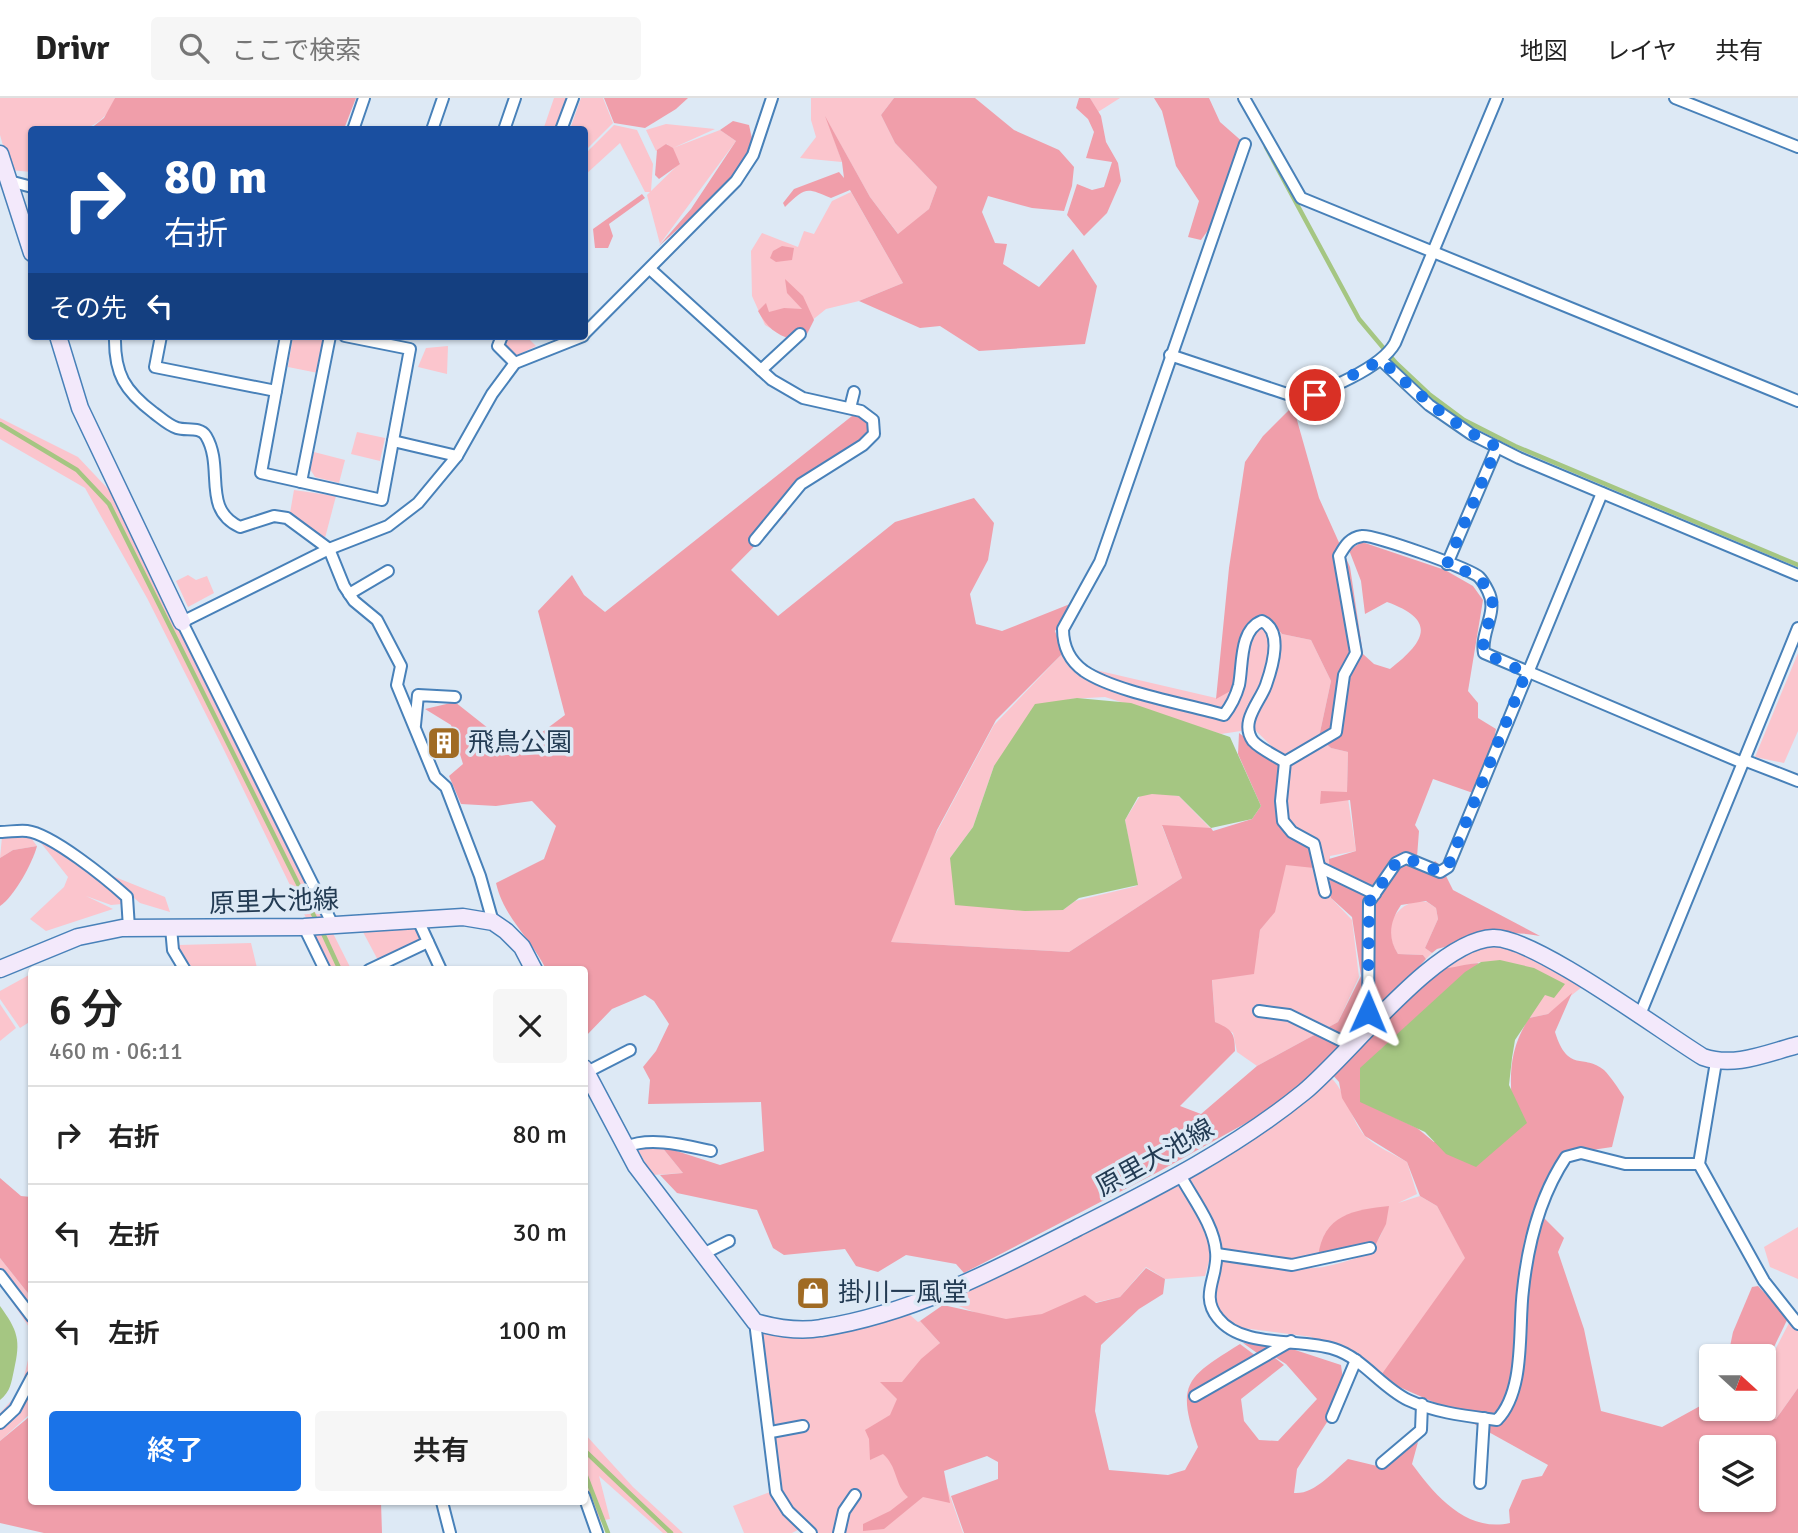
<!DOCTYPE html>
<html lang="ja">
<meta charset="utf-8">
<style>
:root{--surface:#fff;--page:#f6f6f6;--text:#222;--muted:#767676;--line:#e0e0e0;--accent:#1a73e8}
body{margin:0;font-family:Signika,"Noto Sans JP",sans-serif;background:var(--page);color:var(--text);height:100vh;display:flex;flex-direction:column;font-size:26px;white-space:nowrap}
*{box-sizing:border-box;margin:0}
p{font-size:23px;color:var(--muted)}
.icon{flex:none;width:38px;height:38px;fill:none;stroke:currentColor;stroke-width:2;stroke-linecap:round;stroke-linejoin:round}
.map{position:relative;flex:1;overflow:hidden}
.side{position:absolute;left:28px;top:868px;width:560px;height:539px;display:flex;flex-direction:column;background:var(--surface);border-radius:7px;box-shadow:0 2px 5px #0004}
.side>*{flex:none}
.hud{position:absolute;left:28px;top:28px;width:560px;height:214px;border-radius:7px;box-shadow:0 2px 5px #0004;background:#1a4fa0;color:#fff;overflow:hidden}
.needle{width:46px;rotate:111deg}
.fabs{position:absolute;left:1699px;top:1246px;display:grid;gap:14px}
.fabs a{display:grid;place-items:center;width:77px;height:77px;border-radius:7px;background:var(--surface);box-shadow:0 2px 5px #0004;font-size:35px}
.pin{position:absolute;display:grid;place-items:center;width:60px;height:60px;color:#fff;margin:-30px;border:4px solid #fff;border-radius:50%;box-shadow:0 2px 7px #0007}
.me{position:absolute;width:77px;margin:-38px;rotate:1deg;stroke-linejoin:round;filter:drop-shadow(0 0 5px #0008)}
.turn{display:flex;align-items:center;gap:24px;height:147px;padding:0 21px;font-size:32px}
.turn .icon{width:91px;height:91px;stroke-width:2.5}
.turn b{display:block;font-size:49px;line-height:60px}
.then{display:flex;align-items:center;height:66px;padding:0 21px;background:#0003;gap:14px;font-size:26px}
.round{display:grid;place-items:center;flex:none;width:74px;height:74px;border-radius:7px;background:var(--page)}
.summary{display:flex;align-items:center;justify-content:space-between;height:119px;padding:0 21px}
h1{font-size:42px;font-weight:600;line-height:52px}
.button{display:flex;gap:14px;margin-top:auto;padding:14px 21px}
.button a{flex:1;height:80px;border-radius:7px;background:var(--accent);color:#fff;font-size:28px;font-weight:600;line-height:80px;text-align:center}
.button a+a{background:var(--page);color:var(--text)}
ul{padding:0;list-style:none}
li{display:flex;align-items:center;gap:21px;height:98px;padding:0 21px;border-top:2px solid var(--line)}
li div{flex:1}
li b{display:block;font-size:26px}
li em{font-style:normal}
header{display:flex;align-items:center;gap:42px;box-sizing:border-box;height:98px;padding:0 35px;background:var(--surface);border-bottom:2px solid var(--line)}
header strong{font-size:33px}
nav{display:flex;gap:38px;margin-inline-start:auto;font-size:24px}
.search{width:490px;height:63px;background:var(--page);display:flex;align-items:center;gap:18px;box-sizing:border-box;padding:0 24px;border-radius:7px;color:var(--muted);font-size:26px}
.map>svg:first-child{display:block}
.green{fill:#fbc5cd;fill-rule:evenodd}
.forest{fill:#f09eaa;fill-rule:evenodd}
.water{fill:#a5c682}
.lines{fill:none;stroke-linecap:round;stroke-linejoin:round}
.stream{stroke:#a5c682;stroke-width:4.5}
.street-casing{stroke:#4881b9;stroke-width:14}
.secondary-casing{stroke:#4881b9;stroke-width:19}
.street{stroke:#fff;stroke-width:10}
.secondary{stroke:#f3e9fb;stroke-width:16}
.route{stroke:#1a73e8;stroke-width:12;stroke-dasharray:0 21.6}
.labels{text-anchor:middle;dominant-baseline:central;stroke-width:7;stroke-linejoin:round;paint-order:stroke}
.poi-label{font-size:26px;fill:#233b53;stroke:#dde9f5;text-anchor:start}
.street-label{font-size:26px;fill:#233b53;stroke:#dde9f5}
</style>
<header>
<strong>Drivr</strong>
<div class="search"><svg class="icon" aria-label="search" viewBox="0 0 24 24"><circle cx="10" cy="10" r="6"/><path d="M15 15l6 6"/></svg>ここで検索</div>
<nav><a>地図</a><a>レイヤ</a><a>共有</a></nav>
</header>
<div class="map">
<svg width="1798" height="1435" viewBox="0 0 1798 1435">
<rect width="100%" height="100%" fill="#dde9f5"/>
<g class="green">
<path d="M0,0H115C99,41 69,31 32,32L31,74L10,72L0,37Z"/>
<polygon points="554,0 571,0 560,31 543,32"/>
<polygon points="581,0 603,0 613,25 585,53 584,32 570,31"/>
<polygon points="811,0 894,0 881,17 895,45 937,89 929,111 899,137 870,99 828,24 842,64 800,60 816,39 811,22"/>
<polygon points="1090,0 1120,0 1098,14"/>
<polygon points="666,26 715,31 673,50 720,32 736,43 660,146 647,97 650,94 645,94 620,45 585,77 585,56 614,27 637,32 653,66 651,93 680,65 667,46 656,53 646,32"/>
<polygon points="851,94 903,185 859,203 826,211 789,241 765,227 752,198 751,153 762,135 798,149 804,133 814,136 832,103"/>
<polygon points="293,238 327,238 318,275 288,269"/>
<polygon points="504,238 526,238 536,248 510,261 499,249"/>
<polygon points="448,248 447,276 418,269 426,250"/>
<polygon points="0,320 78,359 110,393 351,871 331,871 222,648 147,500 85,390 0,341"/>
<polygon points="357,334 385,340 380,363 351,356"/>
<polygon points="314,354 345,362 339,385 315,379 310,371"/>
<polygon points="294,392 336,398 325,440 290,415"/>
<polygon points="188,477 196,482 207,478 214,495 188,509 176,483"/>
<path d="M1264,518L1282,536L1311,542L1331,583L1319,639L1285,661L1254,631L1221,636L1105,599L1069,601L994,668L973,729L950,760L1063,812L1075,803L1137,788L1125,722L1143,693L1179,698L1213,733L1162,728L1182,780L1069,854L890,844L933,741L994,627L1063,555L1087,570L1216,600L1236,590C1238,570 1236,520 1264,518Z"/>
<polygon points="1798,555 1798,633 1784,665 1755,659"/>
<polygon points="1323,642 1331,650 1348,654 1347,694 1356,753 1330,758 1331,800 1352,822 1359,879 1338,924 1257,968 1237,954 1233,935 1215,924 1212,880 1253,875 1260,832 1273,815 1284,764 1312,746 1279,728 1287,665"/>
<polygon points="2,739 31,740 37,748 13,752 0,760"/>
<polygon points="41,745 57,752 119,797 122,806 111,807 86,798 113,811 46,833 30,821 64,789 68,779"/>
<polygon points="105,775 165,799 170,814 140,805"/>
<path d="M1416,803L1427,804L1436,810L1438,821L1425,850L1432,855L1426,861L1423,857L1398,856C1383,834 1391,810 1416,803Z"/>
<polygon points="420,828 428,844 380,866 363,834"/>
<polygon points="1495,840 1587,885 1548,916 1529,920 1545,896 1481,864 1448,871 1438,870"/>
<polygon points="251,845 257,870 281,868 282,871 195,871 180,859 179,847"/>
<polygon points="29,877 31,923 20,930 0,901 0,893"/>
<polygon points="0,906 16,930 0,943"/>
<path d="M1330,979C1344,990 1351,1021 1364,1037C1374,1048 1394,1056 1407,1064L1417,1096L1398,1105L1420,1098L1437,1108L1465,1159L1530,1029L1407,1286C1374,1273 1345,1254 1311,1245L1312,1239L1235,1229C1205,1202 1210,1187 1224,1153L1207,1135L1211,1156L1205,1178L1165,1181L1146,1169L1120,1199L1003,1225L948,1204L1182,1081L1212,1069L1320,990ZM1388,1108C1383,1143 1375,1156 1340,1165C1322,1170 1311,1172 1292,1167L1318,1159Z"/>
<polygon points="661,1048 683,1075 652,1077 637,1050"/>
<polygon points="1798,1129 1798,1181 1770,1169 1764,1149"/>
<polygon points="0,1160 31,1199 31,1232 0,1186"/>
<polygon points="902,1210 918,1224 920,1223 940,1245 897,1301 942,1375 963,1435 811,1435 777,1395 757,1224 856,1229"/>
<polygon points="1790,1223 1798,1230 1798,1290 1776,1321 1743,1319 1729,1311 1764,1311 1764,1263 1775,1252"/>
<polygon points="31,1249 30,1316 0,1343 0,1315 21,1292"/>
<polygon points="584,1335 633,1389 683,1435 663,1435 599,1378 610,1421 594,1424 585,1390"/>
<polygon points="770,1394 786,1416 802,1430 792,1435 744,1435 733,1408"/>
</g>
<g class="forest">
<polygon points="115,0 356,0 344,31 90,31 104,20"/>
<polygon points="604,0 688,0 676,11 645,30 614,25"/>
<path d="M894,0H975L1014,32L1059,52L1074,69L1072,88L1064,113L1032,110L988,98L982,114L995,145L1007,146L1003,166L1039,189L1073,151L1097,188L1085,246L979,253L940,228L920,230L859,203L903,185L850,92L831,100C806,89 805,89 785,109L783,105L794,91L839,74L844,80L842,64L825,18L870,99L898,136L929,111L937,89L895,45L881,17Z"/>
<polygon points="1079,0 1090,0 1101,18 1106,44 1118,65 1121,83 1107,115 1084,138 1067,117 1077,86 1092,92 1104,89 1112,64 1086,60 1094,34 1088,21 1076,10"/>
<polygon points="1154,0 1209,0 1220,24 1245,46 1222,113 1201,142 1188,139 1199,103 1176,68 1162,13"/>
<polygon points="733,23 749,27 753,45 741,75 659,148 691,111 736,43 720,32"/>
<polygon points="666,46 673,50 680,66 659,81 655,77 657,52"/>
<polygon points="642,96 645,100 609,126 613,138 608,150 595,150 593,131"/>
<polygon points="782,148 794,150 792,162 776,164 770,160 773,153"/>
<path d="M785,181L803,198L814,222L807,236L797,242C778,239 767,230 758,213L766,205L769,214L784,210L802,211L787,195Z"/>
<path d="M1293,308L1319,400L1350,469L1363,556L1374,566L1390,571C1426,543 1437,522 1387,504L1365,516L1361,483L1349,452L1362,444L1445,472L1473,488L1483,502L1468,593L1478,605V620L1496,631C1492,655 1485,673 1473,695L1433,681L1415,727L1419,733L1417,759L1424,775L1435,763L1441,768L1453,792L1540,838C1501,830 1474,841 1437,851L1432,855L1425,850L1438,821L1436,810L1426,803L1401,807C1390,823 1387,839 1398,856L1423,857L1426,861L1307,991L1158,1074L964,1175L956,1166L906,1157L878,1174L856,1168L845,1151L784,1157L773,1150L757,1112L677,1095L660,1077L683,1075L661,1048L720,1067L764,1053L761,1004L648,1006L650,982L643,969L656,953L669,926L654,903L645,897L612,911L585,939L584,872L546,871C530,839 504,820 496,785L544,761L556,728L532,703L496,708L461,706L449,678L463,666L451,627L425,611L455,604L517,653L565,617L538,513L572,477L584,497L605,514L852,318L863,314L872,330L863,347L777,408L787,415L731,472L778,518L895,424L974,400L994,425L988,462L970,496L976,526L1002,533L1075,504L1055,533L1063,555L996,622L937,732L891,844L1069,854L1182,780L1162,727L1211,730L1213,733L1252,721L1261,708L1238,656L1239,635L1282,668L1276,721L1279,728L1312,746L1314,770L1286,767L1275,814L1260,832L1254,876L1212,882L1215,924C1231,931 1235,934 1235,953L1180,1008L1201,1016L1257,968L1338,924L1361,878L1352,819L1331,800L1329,761L1356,753L1350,702L1320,706L1321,693L1347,694L1348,654L1331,650L1319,639L1331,583L1311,542L1282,536L1269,521L1257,519C1237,537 1238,565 1236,590L1216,601L1229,470L1245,364L1263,338Z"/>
<path d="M37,748C33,764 14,799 0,808V760L13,752Z"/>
<path d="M1479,865L1380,952L1360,1003L1417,1030L1434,1044L1513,1021C1510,981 1507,955 1529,920L1548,916L1572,895L1555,934C1568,976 1584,955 1604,972C1611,979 1618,990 1624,999L1612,1049L1565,1056L1551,1086L1544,1120L1564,1140L1558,1154L1584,1231L1601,1313L1662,1329L1711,1302L1712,1311H1729L1743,1319L1776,1321L1798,1290V1435H964L951,1398L998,1381V1364L987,1358L944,1373L950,1405L923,1399L884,1431L863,1433V1426L890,1413L908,1399C894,1386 898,1369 883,1356L870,1362L869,1341L865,1332L890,1317L897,1301L880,1284H902L921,1261L940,1245L920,1223L943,1207L1006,1221L1042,1216L1085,1197L1096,1205L1120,1199L1146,1170L1165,1181L1163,1196L1139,1211L1101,1247L1095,1313L1109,1372L1168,1377L1185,1372L1198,1349C1175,1285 1187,1279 1240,1246L1256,1258L1269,1255H1257L1243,1245L1283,1248L1341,1267L1345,1296L1297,1371L1294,1395C1314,1397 1333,1374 1348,1361L1377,1368L1418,1344L1412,1366C1434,1396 1466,1435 1510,1425L1509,1412L1522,1382L1542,1378L1548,1367L1440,1307L1379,1280L1465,1160L1437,1108L1420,1098L1407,1064L1365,1038L1342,1000L1339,984L1331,975L1434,870C1449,872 1463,866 1479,865ZM1270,1256L1286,1266L1317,1301L1278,1343L1259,1342L1244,1323L1241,1301L1284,1267ZM1712,1349H1764V1402H1712Z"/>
<polygon points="0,1080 21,1098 31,1099 31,1199 0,1160"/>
<path d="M1389,1108L1386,1126L1375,1148L1318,1159C1323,1116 1354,1112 1389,1108Z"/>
<polygon points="1758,1188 1788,1220 1774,1249 1764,1260 1728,1258 1733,1234 1752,1189"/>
<polygon points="31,1311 32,1404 381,1404 382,1435 44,1435 0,1425 0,1343 29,1319"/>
</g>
<g class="water">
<polygon points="1077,600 1131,605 1230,639 1261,708 1252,721 1211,730 1179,698 1152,696 1138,699 1125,722 1138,787 1079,800 1063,812 1025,813 955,807 950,760 973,729 994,668 1035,606"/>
<polygon points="1500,862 1534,870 1565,886 1554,900 1545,897 1515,942 1512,960 1509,987 1527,1025 1476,1069 1446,1056 1425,1034 1360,1004 1360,970 1465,874 1481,864"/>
<path d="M0,1208C18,1233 21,1242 14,1272C11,1285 11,1293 0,1302Z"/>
</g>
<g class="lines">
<g class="stream">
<polyline points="1266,49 1359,221 1396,265 1429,296 1464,322 1515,348 1798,467"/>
<polyline points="0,326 77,372 109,406 317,824"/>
<polyline points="321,831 340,872"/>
<polyline points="584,1352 671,1435"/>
<polyline points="584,1373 608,1435"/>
</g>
<g class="street-casing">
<g id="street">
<polyline points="1244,0 1301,100 1798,303"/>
<polyline points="1675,0 1798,49"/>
<polyline points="353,32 364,0"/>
<polyline points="432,32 443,0"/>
<polyline points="504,32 515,0"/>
<polyline points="561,32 573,0"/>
<path d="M1245,46L1100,464L1063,531C1063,548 1070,563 1084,573C1115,594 1186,606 1224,617C1231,608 1236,598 1239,587C1243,567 1239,532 1262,523C1283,533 1273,567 1266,587C1260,604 1239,624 1253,643C1260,651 1276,658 1285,664"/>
<polyline points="9,83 32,89"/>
<polyline points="650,171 772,282 803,300 861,313 873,322 874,336 863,347 801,386 755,442"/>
<polyline points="584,236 736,83 753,57 772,0"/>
<path d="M115,238C114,276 125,293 154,315C161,320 168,327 177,330C186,333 200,328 206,338C225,370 201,411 240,429L274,418L287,420L329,451L344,488L354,503L377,522L401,568L397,587L435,679L446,689L480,778L493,824"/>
<polyline points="161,238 155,269 276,293"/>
<polyline points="286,238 261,375 382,402 410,251 345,238"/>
<polyline points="502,238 498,248 515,265"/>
<path d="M1170,257L1296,299C1323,296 1382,269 1395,245L1497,0"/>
<polyline points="1381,262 1429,307 1471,336 1519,360 1798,477"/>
<polyline points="761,272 800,236"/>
<polyline points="850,310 854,294"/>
<polyline points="393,343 457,358"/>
<polyline points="301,384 330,238"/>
<polyline points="1447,466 1497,349"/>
<polyline points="349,496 388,473"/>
<polyline points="415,627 418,597 455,599"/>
<polyline points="1744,662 1798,683"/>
<path d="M0,734C9,734 19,732 27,733C52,736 107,781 127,799L129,830"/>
<polyline points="1321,770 1375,796"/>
<path d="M1325,794L1314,746L1292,734L1283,723L1281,703L1285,664L1336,634L1344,577L1356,555L1339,458C1345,448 1349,440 1362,438C1373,436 1471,471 1479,479C1482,482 1486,489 1488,493C1499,514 1480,534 1484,555L1743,665"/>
<polyline points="418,822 441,872"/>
<polyline points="333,827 182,524 329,451 388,428 418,405 457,358 492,296 515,265 583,238"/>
<polyline points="304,829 325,872"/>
<polyline points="171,830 173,852 185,872"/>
<polyline points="369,872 428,844"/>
<polyline points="1259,913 1289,917 1352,948"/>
<polyline points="1639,919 1798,530"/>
<polyline points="1361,935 1368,914 1369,804 1396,765 1406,760 1440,774 1448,769 1602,395"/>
<polyline points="1716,964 1699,1066 1764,1183 1798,1226"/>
<polyline points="587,974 630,952"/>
<path d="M626,1049C650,1038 687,1048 711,1053"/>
<path d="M1180,1077C1193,1101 1214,1127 1216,1154C1219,1178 1199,1197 1218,1220C1242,1251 1300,1240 1334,1251C1363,1260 1381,1289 1408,1302C1436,1315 1467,1318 1497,1322C1526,1292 1518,1230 1523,1192C1528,1145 1540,1098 1566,1059L1581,1055L1625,1066H1699"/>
<polyline points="703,1156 729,1143"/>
<polyline points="1217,1156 1292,1167 1370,1150"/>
<polyline points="0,1177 32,1219"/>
<polyline points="755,1224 776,1394 788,1413 811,1435"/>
<polyline points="1195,1298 1291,1243"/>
<polyline points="1332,1319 1356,1262"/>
<polyline points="0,1325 15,1311 32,1279"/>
<polyline points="771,1334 803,1328"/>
<polyline points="1382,1365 1421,1332 1422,1306"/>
<polyline points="1480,1385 1484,1320"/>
<polyline points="584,1398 597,1435"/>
<polyline points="442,1404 450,1435"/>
<polyline points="839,1435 844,1413 855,1397"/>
</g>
</g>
<g class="secondary-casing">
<g id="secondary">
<polyline points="0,56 32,155"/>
<polyline points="58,238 80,310 182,524"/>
<polyline points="0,871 78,839 122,830 304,829 463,819 493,824 506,833 522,849 534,872"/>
<path d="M584,970L636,1068L755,1224C776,1230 799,1234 821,1230C912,1216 995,1172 1077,1130C1156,1090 1234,1051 1304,994C1350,956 1436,842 1493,840C1533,838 1662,934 1703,959C1735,970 1767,955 1798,947"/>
</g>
</g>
<use href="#street" class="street"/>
<use href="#secondary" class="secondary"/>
</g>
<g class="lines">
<path class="route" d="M1315,297L1381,262C1418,296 1452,327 1497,349L1447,466C1469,474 1496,484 1492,513C1489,528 1481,539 1484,555L1526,575L1448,769L1440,774L1406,760L1396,765L1369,804L1368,914"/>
</g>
<defs>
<g id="building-square" transform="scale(1.75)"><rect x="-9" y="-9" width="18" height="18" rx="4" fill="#a06b24" stroke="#dde9f5"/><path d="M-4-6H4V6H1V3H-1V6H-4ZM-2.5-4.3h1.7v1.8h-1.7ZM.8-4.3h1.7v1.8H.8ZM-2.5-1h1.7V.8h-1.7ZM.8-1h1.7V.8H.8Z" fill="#fff"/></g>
<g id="shop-square" transform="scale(1.75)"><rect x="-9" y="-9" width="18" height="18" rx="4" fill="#a06b24" stroke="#dde9f5"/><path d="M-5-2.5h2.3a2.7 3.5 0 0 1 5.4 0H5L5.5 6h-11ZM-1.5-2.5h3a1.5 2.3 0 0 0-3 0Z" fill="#fff"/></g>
</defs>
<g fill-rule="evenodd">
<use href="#building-square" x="444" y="645"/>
<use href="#shop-square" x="813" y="1195"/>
</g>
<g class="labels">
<g class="poi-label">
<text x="468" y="645">飛鳥公園</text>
<text x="838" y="1195">掛川一風堂</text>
</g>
<g class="street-label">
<text transform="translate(274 804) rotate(-2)">原里大池線</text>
<text transform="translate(1155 1060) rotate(-29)">原里大池線</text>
</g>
</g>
</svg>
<div class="fabs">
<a><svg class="needle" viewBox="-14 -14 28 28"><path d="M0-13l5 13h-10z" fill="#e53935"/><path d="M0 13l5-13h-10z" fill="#767676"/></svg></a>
<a><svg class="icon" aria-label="layers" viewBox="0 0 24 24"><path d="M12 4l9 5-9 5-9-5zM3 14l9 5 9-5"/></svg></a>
</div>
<div class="pin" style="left:1315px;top:297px;background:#d93025"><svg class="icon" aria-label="arrive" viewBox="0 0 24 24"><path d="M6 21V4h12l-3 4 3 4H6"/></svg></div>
<svg class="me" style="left:1368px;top:914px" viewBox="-20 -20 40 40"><path d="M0-17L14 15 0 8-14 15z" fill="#1a73e8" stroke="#fff" stroke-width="4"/></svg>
<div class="hud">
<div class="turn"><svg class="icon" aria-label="right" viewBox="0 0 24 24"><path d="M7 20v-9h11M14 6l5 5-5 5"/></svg><div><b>80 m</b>右折</div></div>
<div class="then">その先<svg class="icon" aria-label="left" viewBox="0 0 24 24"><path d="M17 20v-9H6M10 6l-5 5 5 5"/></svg></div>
</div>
<section class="side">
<div class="summary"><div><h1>6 分</h1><p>460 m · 06:11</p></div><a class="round"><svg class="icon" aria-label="close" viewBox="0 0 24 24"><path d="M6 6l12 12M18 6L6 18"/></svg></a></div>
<ul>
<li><svg class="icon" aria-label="right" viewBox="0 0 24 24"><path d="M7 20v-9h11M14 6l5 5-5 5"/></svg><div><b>右折</b></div><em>80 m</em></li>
<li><svg class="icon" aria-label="left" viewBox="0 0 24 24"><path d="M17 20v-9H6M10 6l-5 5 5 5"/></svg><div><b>左折</b></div><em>30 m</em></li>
<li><svg class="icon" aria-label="left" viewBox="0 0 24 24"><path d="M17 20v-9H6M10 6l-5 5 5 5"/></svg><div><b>左折</b></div><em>100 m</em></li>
</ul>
<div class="button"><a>終了</a><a>共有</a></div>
</section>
</div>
